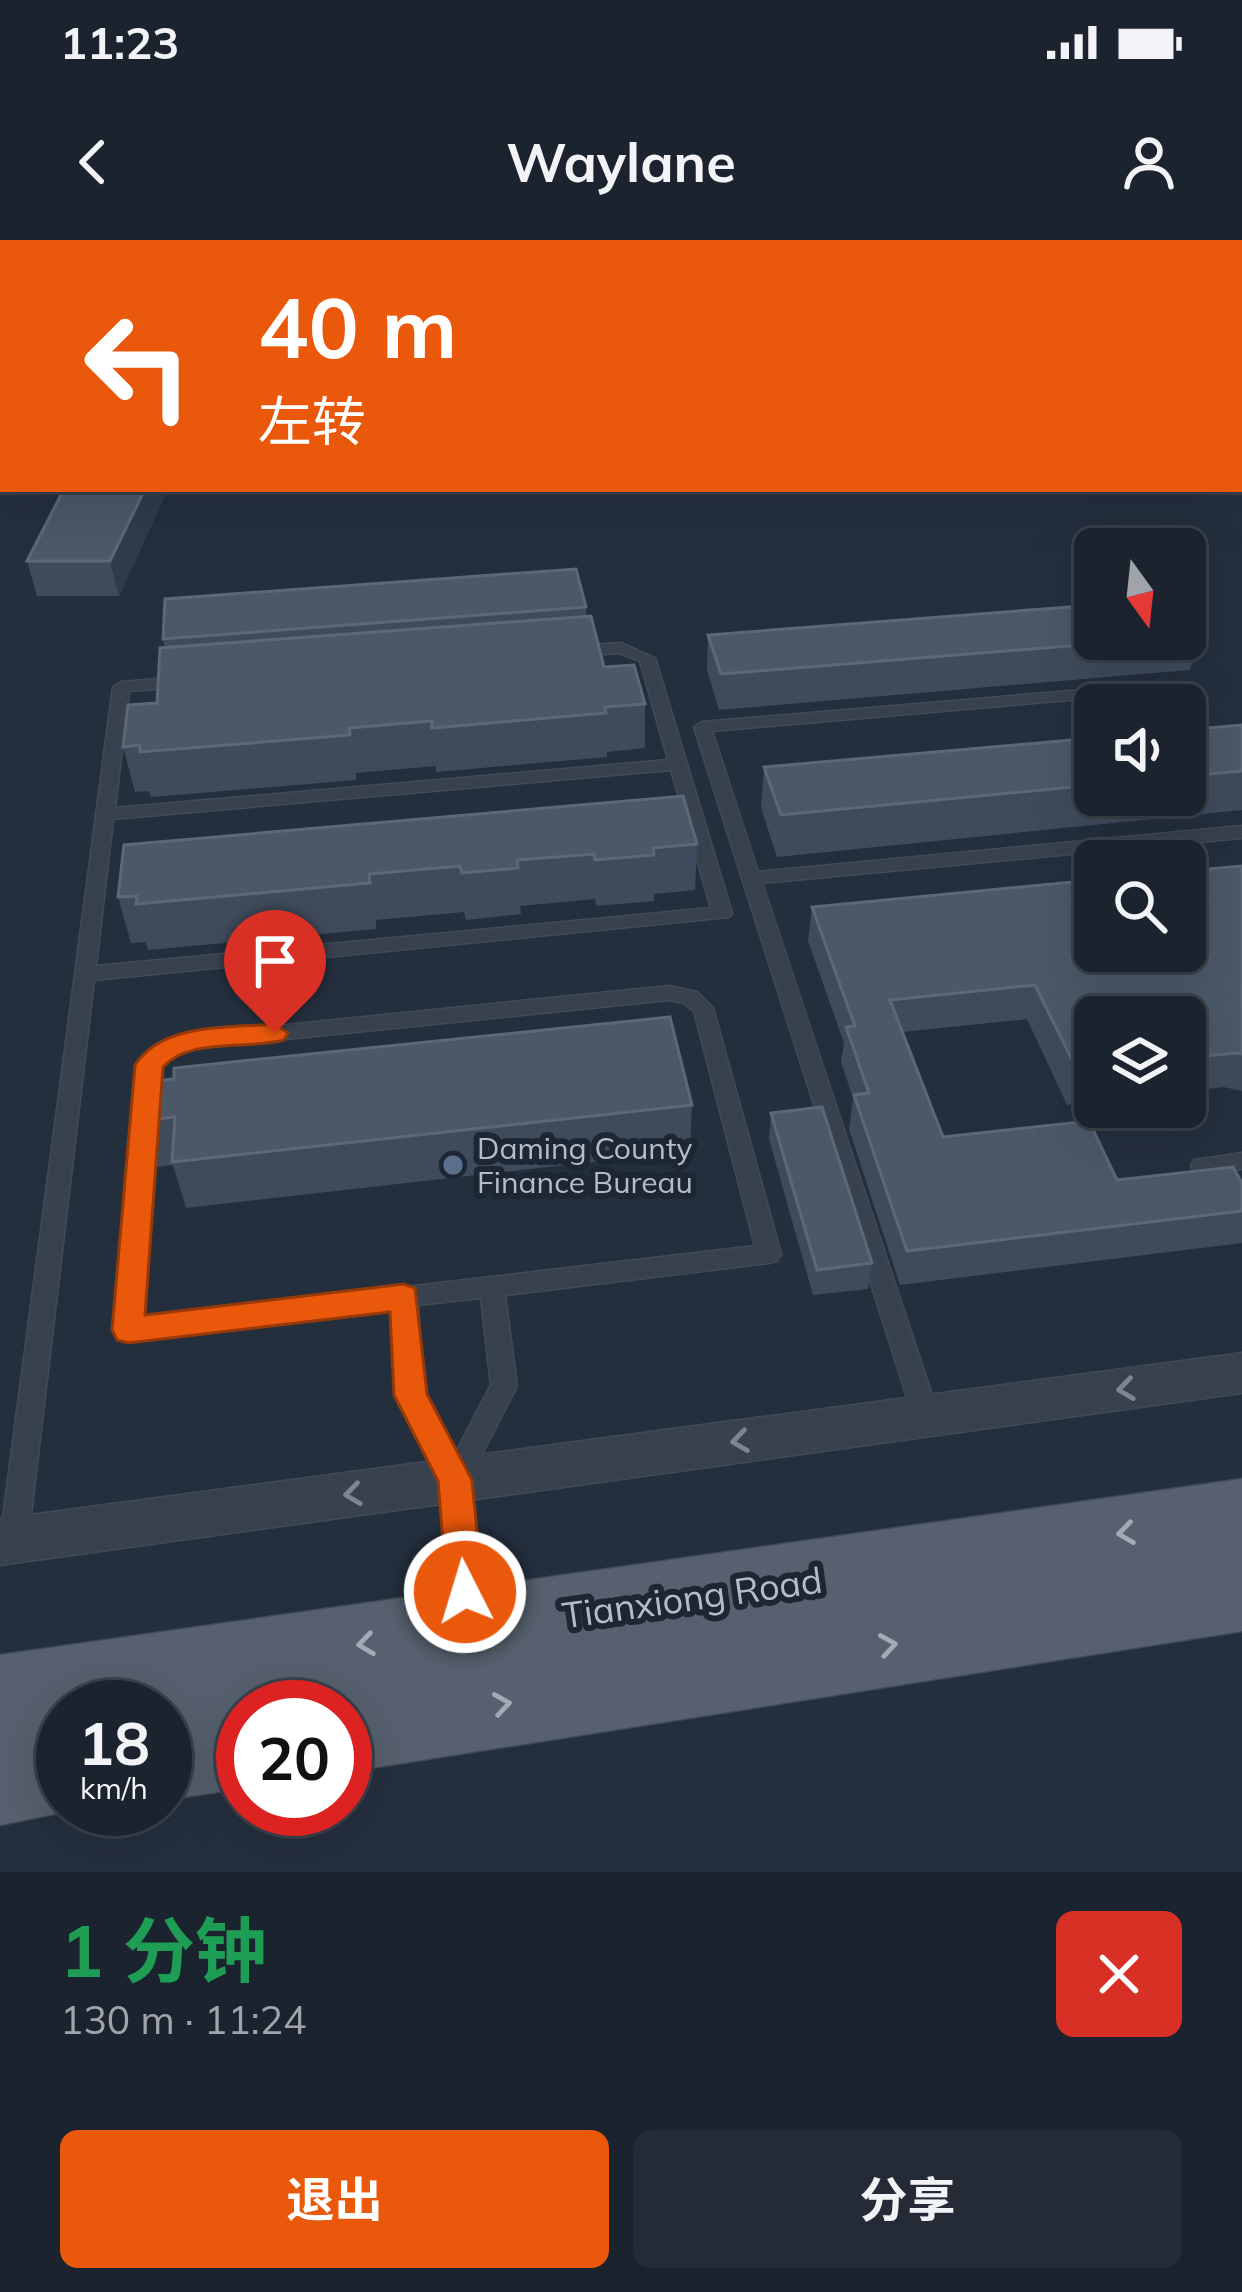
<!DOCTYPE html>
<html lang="zh">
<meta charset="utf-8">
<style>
:root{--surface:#1b232e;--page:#242b36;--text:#f1f3f6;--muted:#a0a4aa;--line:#39404a;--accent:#ea580c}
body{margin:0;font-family:Mulish,"Noto Sans SC",sans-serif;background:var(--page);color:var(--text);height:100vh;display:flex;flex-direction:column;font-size:45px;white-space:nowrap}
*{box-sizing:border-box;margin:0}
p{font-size:39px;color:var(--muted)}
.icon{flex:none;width:66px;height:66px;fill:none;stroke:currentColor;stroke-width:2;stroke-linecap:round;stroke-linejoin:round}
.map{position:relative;height:1632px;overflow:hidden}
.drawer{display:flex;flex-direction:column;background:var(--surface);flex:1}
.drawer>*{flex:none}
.top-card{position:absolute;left:0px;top:0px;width:1242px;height:252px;box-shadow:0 12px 48px #0002,0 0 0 3px var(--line);background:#ea580c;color:#fff;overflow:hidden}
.needle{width:78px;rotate:165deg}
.tools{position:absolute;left:1074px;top:288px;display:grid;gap:24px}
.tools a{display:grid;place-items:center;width:132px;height:132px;border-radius:18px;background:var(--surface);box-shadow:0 12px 48px #0002,0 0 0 3px var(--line);font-size:60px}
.speed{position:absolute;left:36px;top:1440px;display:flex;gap:24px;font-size:60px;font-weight:700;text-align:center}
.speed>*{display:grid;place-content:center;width:156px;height:156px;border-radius:50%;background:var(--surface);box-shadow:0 12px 48px #0002,0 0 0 3px var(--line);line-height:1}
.speed small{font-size:30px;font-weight:400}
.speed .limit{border:18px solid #d22;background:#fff;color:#111}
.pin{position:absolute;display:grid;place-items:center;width:102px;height:102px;color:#fff;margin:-123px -51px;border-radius:50% 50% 50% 0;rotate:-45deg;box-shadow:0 0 12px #0007}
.pin .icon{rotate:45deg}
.me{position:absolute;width:132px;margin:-66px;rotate:355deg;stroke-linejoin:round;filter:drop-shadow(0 0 9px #0008)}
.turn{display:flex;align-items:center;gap:42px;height:252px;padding:0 60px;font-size:54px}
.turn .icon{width:156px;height:156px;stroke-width:2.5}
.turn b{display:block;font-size:84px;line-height:102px}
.round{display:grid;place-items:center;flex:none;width:126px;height:126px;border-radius:18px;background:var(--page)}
.head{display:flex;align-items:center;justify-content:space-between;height:204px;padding:0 60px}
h1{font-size:72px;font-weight:700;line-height:90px;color:#1e9e55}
.cta{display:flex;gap:24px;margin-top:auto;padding:24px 60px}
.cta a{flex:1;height:138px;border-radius:18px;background:var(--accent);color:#fff;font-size:48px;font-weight:700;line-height:138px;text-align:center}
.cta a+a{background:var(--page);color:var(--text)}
.status{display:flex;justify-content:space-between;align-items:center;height:84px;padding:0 60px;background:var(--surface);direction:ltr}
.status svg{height:33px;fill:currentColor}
header{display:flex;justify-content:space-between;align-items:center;height:156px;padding:0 60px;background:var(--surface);font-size:54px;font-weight:700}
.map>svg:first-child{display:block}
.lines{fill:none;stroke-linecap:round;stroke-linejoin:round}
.service-casing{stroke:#414a57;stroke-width:3}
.minor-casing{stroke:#414a57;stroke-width:3}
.tertiary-casing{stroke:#414a57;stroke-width:3}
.primary-casing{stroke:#414a57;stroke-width:3}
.service{fill:#38414e;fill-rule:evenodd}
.minor{fill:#38414e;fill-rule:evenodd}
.tertiary{fill:#38414e;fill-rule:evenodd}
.primary{fill:#56606e;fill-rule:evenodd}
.wall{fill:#3f4b5c}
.shaded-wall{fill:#2f3b4b}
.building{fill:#4b5868;stroke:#5c6777;stroke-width:3}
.oneway{stroke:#7c8592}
.oneway2{stroke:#a1aab7}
.route{fill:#ea580c;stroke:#983908;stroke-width:3}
.service-dot{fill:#5c6f8a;stroke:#1d2633;stroke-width:4.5}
.labels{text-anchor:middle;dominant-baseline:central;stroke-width:12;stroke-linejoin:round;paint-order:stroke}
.poi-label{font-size:30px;fill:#b4bcc9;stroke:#1d2633;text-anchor:start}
.near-street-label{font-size:36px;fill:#b4bcc9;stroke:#1d2633}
</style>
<div class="status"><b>11:23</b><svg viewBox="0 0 49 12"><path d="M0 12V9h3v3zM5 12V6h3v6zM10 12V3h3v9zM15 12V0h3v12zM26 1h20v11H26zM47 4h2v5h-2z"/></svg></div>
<header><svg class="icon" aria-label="back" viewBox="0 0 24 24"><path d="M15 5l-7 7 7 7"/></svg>Waylane<svg class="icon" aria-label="person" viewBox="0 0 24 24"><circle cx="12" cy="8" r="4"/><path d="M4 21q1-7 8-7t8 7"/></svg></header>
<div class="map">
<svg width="1242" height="1632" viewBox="0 0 1242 1632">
<rect width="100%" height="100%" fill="#242f3e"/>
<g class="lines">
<g class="service-casing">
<g id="service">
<path d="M621,403L655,418L732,673L729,677L94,740L28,1300L24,1309L14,1312L4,1309L0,1300L113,447L121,442L184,437L192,442L184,447L129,451L115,568L668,520L640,421L619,413L574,416L566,411L574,406ZM671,530L711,668L96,726L113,579Z"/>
<polygon points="1178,442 1184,444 1184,450 712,491 758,632 1242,586 1242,598 762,643 939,1176 935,1184 926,1187 917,1184 913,1176 694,487 702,482"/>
<path d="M669,746L697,752L713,768L781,1014L777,1021L769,1023L505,1055L517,1146L468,1241L481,1377L477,1386L467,1390L457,1386L453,1377L442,1241L398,1155L394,1068L128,1100L119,1097L116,1090L138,825L154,806L187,795ZM669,760L684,763L694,771L755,1006L141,1078L159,827L168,816L189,809ZM481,1058L491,1145L455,1214L424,1154L418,1065Z"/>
<polygon points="1242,913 1242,929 1202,934 1194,932 1191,926 1194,920"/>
</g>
</g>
<g class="minor-casing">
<g id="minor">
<polygon points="72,0 133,0 134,1 70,3"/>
<polygon points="0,1 10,3 3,3 3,13"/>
<polygon points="1242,1113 1242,1153 0,1325 0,1279"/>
</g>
</g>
<g class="tertiary-casing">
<polygon id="tertiary" points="3,195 3,217 0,218 0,196"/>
</g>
<g class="primary-casing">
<polygon id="primary" points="1242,1239 1242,1313 1220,1316 1242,1313 1242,1391 345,1532 345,1467 309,1467 314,1457 325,1452 254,1463 264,1467 243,1467 243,1548 165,1560 165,1467 63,1467 63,1569 78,1569 0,1585 0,1415"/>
</g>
<use href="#service" class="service"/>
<use href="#minor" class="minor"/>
<use href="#tertiary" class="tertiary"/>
<use href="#primary" class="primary"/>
</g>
<g class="wall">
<polygon points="174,0 558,0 559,3 172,3"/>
<polygon points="64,249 168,249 119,356 37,356 27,321"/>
<polygon points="586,367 586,376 604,427 645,464 645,508 607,512 607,517 436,532 436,526 356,533 356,540 151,557 149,551 135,552 123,507 157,463 165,408 163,399"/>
<polygon points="1185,375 1200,395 1190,430 719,470 707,430 708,395 1185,399"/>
<polygon points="1242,485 1242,570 777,617 761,568 764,527 1095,498 1095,555 1185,555 1185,490"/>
<polygon points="697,604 695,650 654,654 654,661 596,666 595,659 520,666 521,674 466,680 464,672 376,680 376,689 148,710 146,702 131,703 118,657"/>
<polygon points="1242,626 1242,851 1223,847 1185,852 1185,777 1095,777 1095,862 1067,865 1027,779 902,792 943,897 1117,940 1242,943 1242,1003 900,1045 849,889 853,858 841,822 844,803 808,701 812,667"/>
<polygon points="145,842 692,865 690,911 186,968 173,925 156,927 142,881"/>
<polygon points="771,873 872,1023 868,1049 813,1055 769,899"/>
</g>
<polygon class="shaded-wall" points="145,249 168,249 119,356 110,321"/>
<g class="building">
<polygon points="174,0 251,0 250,3 172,3"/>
<polygon points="259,0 470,0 472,3 260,3"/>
<polygon points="830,0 975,0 977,3 832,3"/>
<polygon points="64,249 145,249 110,321 27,321"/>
<polygon points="576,329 586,367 163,399 165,359"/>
<polygon points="1095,365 1095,399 1155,399 721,434 708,395"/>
<polygon points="1185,375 1200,395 1185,397"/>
<polygon points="591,376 604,427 634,425 645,464 605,467 606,473 432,488 432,481 349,488 350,495 240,504 140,512 140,505 123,507 128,465 157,463 160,408"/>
<polygon points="1242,485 1242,531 1185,536 1185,490"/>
<polygon points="1095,498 1095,545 781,575 764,527"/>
<polygon points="683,556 697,604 653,608 654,615 595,620 594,614 517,620 518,628 462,633 460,626 369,634 370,643 136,664 137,656 118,657 124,605"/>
<polygon points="1242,626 1242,814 1236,813 1185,818 1185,777 1095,777 1095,828 1077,830 1035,745 890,760 943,897 1089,881 1117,940 1233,927 1242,943 1242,971 907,1011 854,855 869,853 846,787 855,786 812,667 1095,640 1095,711 1185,711 1185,631"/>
<polygon points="670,777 692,865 172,922 175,877 142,881 145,842 174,839 174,828"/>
<polygon points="822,867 872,1023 817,1030 771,873"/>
</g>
<defs><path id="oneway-chevron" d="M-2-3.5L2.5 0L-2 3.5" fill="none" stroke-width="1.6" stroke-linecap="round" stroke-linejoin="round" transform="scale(3)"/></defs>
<g class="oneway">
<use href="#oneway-chevron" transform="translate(1126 1149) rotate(172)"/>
<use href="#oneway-chevron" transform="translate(740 1201) rotate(172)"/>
<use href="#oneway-chevron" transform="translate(353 1254) rotate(172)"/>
</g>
<g class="oneway2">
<use href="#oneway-chevron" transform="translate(1126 1293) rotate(172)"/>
<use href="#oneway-chevron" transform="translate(366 1404) rotate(172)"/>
<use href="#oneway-chevron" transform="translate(888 1405) rotate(-9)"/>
<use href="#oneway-chevron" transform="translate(502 1464) rotate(-9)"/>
</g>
<path class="route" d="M275,784L288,793L284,800C247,810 190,797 163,827L145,1075L404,1044L415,1048L427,1154L472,1240L483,1352L478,1364L465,1369L452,1364L447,1352L438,1241L394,1155L390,1072L128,1103L117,1100L112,1090L135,825C163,782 230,788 275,784Z"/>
<circle class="service-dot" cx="453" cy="925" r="12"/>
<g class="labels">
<g class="poi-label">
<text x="477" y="908">Daming County<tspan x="477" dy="34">Finance Bureau</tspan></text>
</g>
<g class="near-street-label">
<text transform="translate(692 1357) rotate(-8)">Tianxiong Road</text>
</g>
</g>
</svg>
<div class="tools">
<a><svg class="needle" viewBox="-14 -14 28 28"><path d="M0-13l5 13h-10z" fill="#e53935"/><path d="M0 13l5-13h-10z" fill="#a0a4aa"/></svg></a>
<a><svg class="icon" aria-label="sound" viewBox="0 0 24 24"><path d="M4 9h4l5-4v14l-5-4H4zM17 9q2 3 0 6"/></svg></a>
<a><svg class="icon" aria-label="search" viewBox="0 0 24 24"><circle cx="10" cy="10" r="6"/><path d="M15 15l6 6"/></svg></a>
<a><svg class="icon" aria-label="layers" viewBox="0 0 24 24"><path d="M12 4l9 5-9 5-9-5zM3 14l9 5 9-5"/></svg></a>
</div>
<div class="speed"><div>18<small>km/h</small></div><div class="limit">20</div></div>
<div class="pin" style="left:275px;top:793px;background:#d93025"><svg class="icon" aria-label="arrive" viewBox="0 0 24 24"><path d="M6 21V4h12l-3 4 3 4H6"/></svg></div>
<svg class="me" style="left:465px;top:1352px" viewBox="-20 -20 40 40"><circle r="17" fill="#ea580c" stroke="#fff" stroke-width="3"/><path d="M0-11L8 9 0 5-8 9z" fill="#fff"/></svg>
<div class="top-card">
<div class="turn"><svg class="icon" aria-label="left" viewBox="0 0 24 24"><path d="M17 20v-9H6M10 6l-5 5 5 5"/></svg><div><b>40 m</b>左转</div></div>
</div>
</div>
<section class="drawer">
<div class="head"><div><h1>1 分钟</h1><p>130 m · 11:24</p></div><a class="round" style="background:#d93025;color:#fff"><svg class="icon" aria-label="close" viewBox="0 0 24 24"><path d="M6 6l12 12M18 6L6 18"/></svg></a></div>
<div class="cta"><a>退出</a><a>分享</a></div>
</section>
